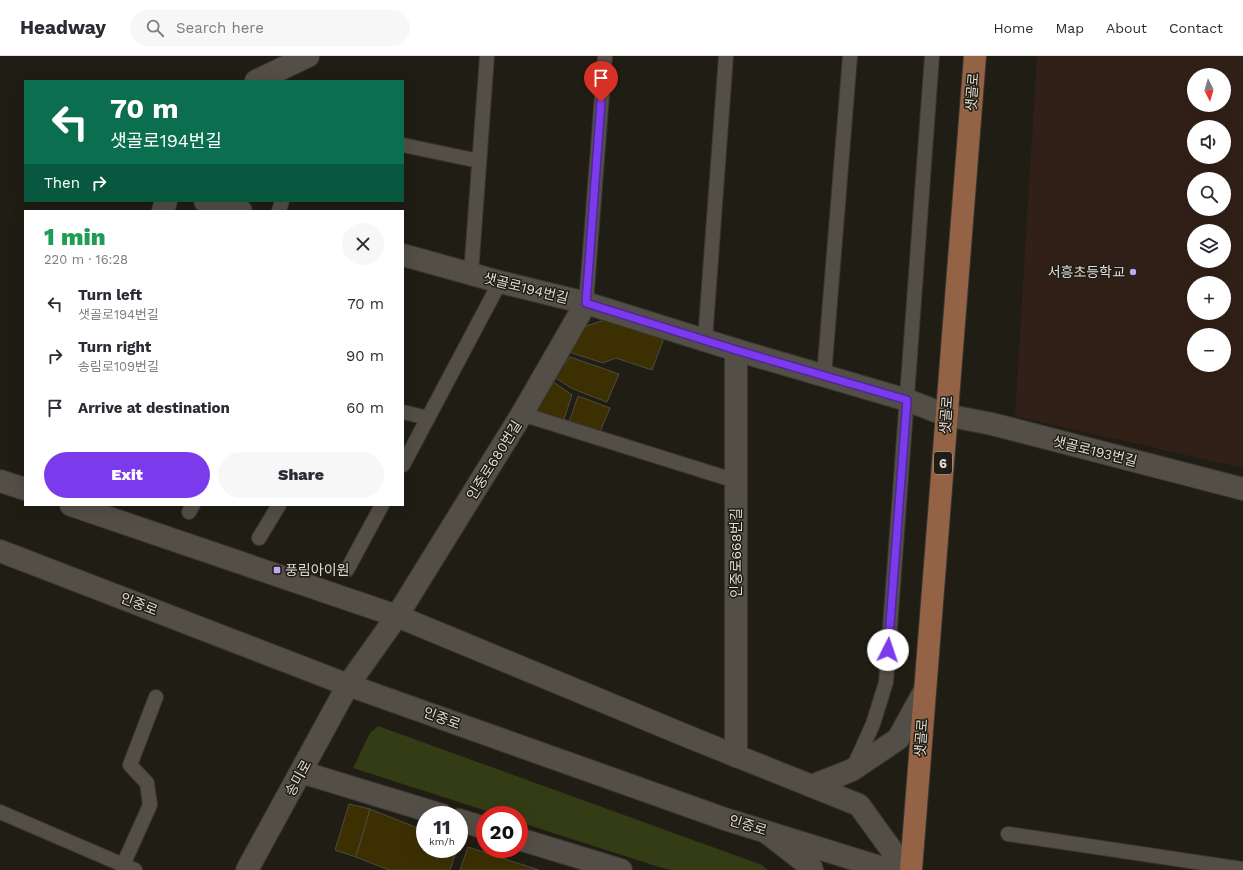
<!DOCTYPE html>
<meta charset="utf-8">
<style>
:root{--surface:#fff;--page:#f7f7f7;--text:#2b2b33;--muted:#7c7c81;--line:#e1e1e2;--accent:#7c3aed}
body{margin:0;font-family:"Work Sans","Noto Sans KR",sans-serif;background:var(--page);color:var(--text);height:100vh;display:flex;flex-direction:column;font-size:15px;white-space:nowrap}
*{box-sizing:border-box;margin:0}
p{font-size:13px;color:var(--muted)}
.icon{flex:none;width:22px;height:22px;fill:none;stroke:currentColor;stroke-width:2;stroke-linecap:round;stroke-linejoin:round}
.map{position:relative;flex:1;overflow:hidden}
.sheet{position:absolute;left:24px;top:154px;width:380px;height:296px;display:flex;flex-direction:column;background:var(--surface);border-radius:0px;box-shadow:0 4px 16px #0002}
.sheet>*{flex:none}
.guide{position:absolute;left:24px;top:24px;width:380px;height:122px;border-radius:0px;box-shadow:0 4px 16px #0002;background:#0b6e4f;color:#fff;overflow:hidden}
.needle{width:26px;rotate:175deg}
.tools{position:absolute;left:1187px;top:12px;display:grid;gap:8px}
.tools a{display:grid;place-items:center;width:44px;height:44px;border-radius:50%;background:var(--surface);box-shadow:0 4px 16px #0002;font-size:20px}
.speed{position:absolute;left:416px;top:750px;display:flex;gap:8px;font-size:20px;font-weight:700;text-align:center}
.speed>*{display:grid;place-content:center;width:52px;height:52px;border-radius:50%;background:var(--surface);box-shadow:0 4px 16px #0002;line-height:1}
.speed small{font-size:10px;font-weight:400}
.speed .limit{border:6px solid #d22;background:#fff;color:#111}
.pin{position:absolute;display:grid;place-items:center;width:34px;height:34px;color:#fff;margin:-41px -17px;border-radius:50% 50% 50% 0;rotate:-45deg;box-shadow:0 0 4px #0007}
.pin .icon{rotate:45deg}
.me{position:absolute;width:44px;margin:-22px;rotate:4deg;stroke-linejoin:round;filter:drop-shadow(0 0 3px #0008)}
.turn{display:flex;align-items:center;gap:14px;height:84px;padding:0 20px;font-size:18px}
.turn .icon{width:52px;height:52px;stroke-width:2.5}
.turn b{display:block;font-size:28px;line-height:34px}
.then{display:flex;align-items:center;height:38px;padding:0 20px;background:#0003;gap:8px;font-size:15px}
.round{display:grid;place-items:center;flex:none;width:42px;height:42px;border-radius:21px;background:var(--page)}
.head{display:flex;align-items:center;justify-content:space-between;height:68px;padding:0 20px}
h1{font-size:24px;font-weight:800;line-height:30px;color:#1e9e55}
.primary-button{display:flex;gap:8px;margin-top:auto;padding:8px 20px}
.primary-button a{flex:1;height:46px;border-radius:24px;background:var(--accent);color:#fff;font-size:16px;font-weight:800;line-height:46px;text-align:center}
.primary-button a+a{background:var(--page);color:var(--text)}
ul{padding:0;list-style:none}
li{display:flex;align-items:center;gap:12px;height:52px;padding:0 20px}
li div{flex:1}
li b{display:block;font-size:15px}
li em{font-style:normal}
header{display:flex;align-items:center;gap:24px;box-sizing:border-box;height:56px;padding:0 20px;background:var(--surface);border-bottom:1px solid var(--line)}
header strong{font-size:19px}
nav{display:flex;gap:22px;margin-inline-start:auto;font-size:14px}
.search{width:280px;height:36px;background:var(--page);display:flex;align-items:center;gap:10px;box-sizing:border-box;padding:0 14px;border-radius:22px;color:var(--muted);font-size:15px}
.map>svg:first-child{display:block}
.education{fill:#312018;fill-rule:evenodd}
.green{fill:#343c15}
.building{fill:#3c3003;stroke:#4d4a40}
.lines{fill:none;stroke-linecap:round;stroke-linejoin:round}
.service-casing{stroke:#383631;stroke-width:16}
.minor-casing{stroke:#383631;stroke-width:24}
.tertiary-casing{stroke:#383631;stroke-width:24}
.secondary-casing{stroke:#383631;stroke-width:24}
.primary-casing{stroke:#383631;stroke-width:24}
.service{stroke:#534f46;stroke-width:14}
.minor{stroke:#534f46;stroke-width:22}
.tertiary{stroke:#534f46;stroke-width:22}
.secondary{stroke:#534f46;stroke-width:22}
.primary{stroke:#946345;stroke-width:22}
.route-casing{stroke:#51269a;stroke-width:10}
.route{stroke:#7c3aed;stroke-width:7}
.poi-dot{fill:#c3a7f2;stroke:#201d14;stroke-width:1.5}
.labels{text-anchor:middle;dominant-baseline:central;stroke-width:3;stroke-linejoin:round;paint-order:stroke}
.shield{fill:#201d14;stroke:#a6a39c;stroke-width:1}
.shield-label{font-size:13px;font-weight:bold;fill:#dfddd7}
.street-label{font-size:14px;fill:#dfddd7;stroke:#201d14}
.poi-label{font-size:14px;fill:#dfddd7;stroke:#201d14;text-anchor:end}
</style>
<header>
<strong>Headway</strong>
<div class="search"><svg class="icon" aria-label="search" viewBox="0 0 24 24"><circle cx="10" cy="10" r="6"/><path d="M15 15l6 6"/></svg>Search here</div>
<nav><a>Home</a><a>Map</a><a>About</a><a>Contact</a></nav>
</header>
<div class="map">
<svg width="1243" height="814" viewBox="0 0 1243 814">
<rect width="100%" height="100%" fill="#201d14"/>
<path class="education" d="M1037,0H1243V412L1015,360ZM1194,19H1224V49H1194ZM1194,71H1224V101H1194ZM1194,123H1224V153H1194ZM1194,175H1224V205H1194ZM1194,227H1224V257H1194ZM1194,279H1224V309H1194Z"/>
<polygon class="green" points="378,670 762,809 768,814 672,814 659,811 519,766 519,759 499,759 353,712 370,677"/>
<g class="building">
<polygon points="605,264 664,282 652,314 616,302 603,307 569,296 586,270"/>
<polygon points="570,301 619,318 607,346 573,333 554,321"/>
<polygon points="552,325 572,339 562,369 531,360"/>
<polygon points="578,340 610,352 599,378 568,369"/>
<polygon points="349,748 370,753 356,801 335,794"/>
<polygon points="370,753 425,775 425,793 457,793 450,814 389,814 356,801"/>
<polygon points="468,791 539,814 460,814"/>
</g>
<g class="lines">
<g class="service-casing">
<g id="service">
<polyline points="403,89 479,105"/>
<polyline points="279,155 282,145"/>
<polyline points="471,218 487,0"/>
<polyline points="586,247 605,0"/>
<polyline points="705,284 726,0"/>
<polyline points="824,320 850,0"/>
<polyline points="403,356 428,362"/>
<polyline points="522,358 736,425"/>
<polyline points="403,409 500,226"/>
<polyline points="189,456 193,449"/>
<polyline points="259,482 279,449"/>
<polyline points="347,514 382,449"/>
<polyline points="853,712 873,668 886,626 932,0"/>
<polyline points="0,756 135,814"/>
<polyline points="1008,778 1243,813"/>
<polyline points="123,809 150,749 147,727 130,709 156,641"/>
</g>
</g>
<g class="minor-casing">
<g id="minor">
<polyline points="256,25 308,0"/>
<polyline points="205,145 241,155"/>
<polyline points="163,155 166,145"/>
<polyline points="403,199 500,226 586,247 736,294 907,344 946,359 992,368 1243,433"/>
<polyline points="736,294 736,700"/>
<polyline points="397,560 522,358 586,247"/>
<polyline points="301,716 442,759"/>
<polyline points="459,764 485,772"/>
<polyline points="519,783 621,814"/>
</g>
</g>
<g class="tertiary-casing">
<g id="tertiary">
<polyline points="812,730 852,714 898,683 925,634"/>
<polyline points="766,776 811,811 812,814"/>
<polyline points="247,814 348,629 397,560"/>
</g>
</g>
<g class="secondary-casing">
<g id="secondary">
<polyline points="0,425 25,433"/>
<polyline points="71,449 397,560 694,683 859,749 906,814"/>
<polyline points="0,495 348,629 725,763 889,814"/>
</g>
</g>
<g class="primary-casing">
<polyline id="primary" points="911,814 975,0"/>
</g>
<use href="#service" class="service"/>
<use href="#minor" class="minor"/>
<use href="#tertiary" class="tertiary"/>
<use href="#secondary" class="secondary"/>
<use href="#primary" class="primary"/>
</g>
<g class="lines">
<g class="route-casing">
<polyline id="route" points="601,46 586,247 736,294 907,344 888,594"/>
</g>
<use href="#route" class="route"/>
</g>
<g class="poi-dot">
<circle cx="1133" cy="216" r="4"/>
<rect x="273" y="510" width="8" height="8" rx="2"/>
</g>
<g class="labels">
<rect class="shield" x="934" y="396" width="18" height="22" rx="3"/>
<g class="shield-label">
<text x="943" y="407">6</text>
</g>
<g class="street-label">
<text transform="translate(972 36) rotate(-86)">샛골로</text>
<text transform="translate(526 232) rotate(14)">샛골로194번길</text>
<text transform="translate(946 359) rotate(-86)">샛골로</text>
<text transform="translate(1095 395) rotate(14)">샛골로193번길</text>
<text transform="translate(494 404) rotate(-58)">인중로680번길</text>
<text transform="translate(736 497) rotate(-90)">인중로668번길</text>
<text transform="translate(139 548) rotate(21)">인중로</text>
<text transform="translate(442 662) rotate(20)">인중로</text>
<text transform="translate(921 682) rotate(-86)">샛골로</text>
<text transform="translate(298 722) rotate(-61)">송미로</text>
<text transform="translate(748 769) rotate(17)">인중로</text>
</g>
<g class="poi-label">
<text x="1125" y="216">서흥초등학교</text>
<text x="285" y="514" text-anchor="start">풍림아이원</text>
</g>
</g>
</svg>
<div class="tools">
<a><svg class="needle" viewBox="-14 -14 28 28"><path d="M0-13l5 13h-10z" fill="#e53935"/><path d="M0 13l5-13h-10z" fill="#7c7c81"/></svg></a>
<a><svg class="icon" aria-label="sound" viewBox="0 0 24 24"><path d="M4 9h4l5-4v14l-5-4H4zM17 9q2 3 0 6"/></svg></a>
<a><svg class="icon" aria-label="search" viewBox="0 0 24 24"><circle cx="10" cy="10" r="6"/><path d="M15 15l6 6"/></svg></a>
<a><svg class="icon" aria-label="layers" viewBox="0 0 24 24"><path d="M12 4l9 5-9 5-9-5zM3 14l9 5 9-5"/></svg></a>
<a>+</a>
<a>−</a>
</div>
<div class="speed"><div>11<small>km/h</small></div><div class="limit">20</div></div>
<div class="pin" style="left:601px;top:46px;background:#d93025"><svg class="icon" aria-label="arrive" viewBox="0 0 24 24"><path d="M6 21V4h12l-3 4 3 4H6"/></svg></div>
<svg class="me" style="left:888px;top:594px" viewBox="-20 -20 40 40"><circle r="19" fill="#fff"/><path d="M0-13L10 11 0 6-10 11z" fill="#7c3aed"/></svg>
<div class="guide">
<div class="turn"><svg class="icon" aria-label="left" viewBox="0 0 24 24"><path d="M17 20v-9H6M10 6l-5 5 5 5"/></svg><div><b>70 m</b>샛골로194번길</div></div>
<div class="then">Then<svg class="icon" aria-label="right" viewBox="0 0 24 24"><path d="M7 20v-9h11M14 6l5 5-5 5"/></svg></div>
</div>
<section class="sheet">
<div class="head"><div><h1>1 min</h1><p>220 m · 16:28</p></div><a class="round"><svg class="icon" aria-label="close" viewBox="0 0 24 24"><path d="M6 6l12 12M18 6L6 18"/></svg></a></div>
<ul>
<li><svg class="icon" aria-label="left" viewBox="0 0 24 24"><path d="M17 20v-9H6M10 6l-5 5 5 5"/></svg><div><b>Turn left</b><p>샛골로194번길</p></div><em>70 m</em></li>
<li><svg class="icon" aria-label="right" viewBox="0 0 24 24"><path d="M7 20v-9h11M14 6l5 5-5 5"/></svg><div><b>Turn right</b><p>송림로109번길</p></div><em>90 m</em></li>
<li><svg class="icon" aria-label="arrive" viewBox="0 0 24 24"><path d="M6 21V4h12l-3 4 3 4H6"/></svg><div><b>Arrive at destination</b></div><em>60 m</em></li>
</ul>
<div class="primary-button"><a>Exit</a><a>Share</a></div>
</section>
</div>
